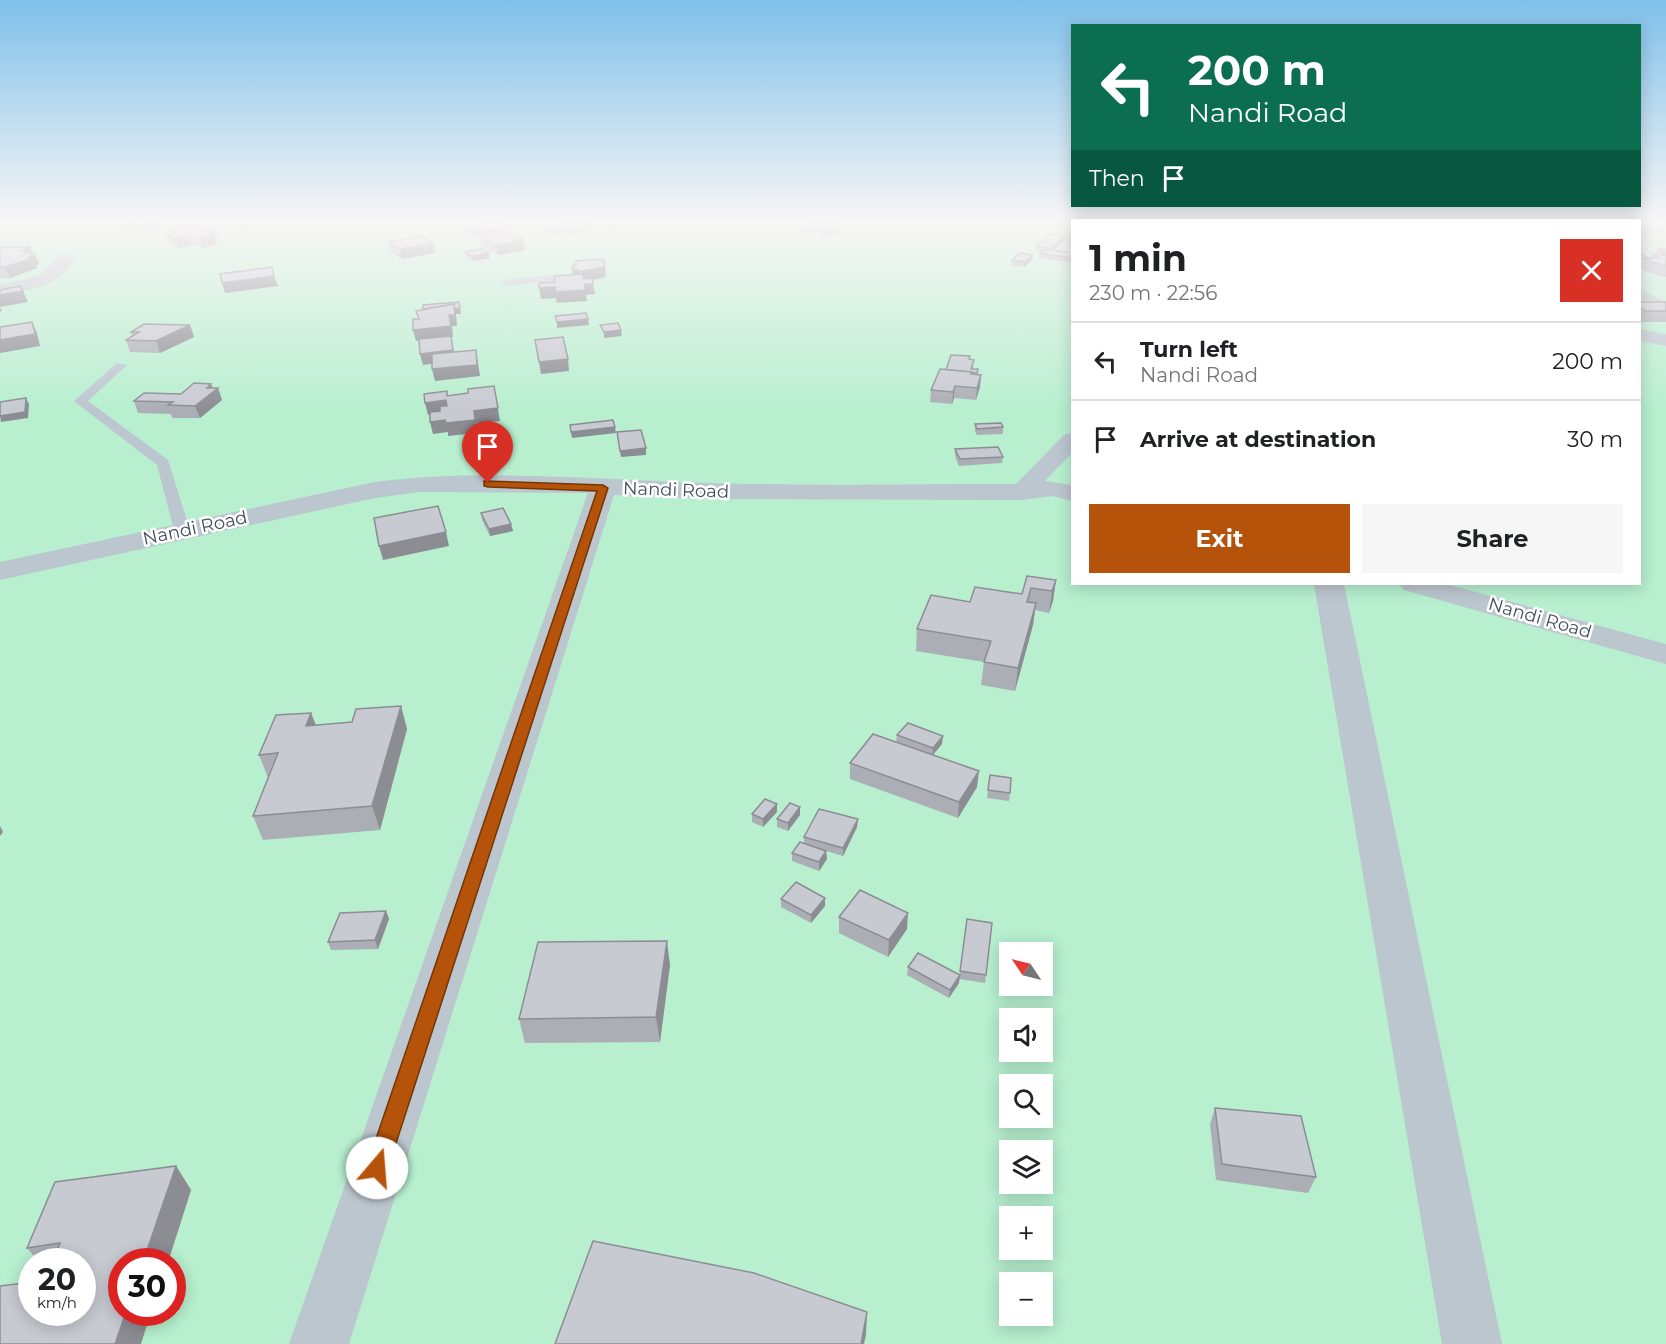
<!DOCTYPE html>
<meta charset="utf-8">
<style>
:root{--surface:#fff;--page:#f6f6f6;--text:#202124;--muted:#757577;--line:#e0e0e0;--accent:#b45309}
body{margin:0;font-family:Montserrat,sans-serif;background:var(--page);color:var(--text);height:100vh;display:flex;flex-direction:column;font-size:22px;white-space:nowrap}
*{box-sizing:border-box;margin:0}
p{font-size:20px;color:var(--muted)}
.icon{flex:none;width:33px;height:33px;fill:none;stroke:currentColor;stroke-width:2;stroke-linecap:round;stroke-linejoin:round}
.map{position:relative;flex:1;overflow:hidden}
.side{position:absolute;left:1071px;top:219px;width:570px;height:366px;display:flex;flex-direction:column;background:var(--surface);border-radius:0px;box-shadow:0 3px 15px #0003}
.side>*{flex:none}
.guide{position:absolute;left:1071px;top:24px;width:570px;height:183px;border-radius:0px;box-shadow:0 3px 15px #0003;background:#0b6e4f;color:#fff;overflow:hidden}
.needle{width:39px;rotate:305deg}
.fabs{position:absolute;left:999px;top:942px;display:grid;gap:12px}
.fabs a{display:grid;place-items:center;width:54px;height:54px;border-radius:0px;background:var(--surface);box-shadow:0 3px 15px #0003;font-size:30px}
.speed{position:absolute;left:18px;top:1248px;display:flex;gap:12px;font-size:30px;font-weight:700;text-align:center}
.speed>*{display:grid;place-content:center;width:78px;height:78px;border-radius:50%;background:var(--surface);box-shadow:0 3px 15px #0003;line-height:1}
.speed small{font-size:15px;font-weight:400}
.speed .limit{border:9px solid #d22;background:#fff;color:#111}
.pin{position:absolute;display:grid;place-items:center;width:51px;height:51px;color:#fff;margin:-62px -26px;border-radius:50% 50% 50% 0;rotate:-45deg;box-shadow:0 0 6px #0007}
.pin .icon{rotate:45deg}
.me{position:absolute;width:66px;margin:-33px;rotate:18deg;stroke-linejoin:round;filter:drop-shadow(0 0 4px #0008)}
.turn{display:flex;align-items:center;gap:21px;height:126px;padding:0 18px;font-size:27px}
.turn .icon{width:78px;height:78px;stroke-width:2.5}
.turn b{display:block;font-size:42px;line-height:51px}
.then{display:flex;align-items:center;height:57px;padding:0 18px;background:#0003;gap:12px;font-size:22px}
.round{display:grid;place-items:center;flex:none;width:63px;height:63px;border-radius:0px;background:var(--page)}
.overview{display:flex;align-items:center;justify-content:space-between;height:102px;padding:0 18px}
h1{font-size:36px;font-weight:700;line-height:45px}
.primary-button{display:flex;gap:12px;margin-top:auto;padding:12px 18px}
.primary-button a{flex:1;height:69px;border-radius:0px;background:var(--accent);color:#fff;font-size:24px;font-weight:700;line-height:69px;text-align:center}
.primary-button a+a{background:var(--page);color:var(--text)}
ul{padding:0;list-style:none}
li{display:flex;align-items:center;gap:18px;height:78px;padding:0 18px;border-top:2px solid var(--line)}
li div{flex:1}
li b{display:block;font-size:22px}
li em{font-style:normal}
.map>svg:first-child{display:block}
.green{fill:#b7efcf;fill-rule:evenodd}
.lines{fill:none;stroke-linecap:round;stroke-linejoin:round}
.lane{fill:#bcc6cf;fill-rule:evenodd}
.street{fill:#bcc6cf;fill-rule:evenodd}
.wall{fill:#acaeb5}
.shaded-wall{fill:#8c8d93}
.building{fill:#c8cad2;stroke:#8c8d93;stroke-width:1.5}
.route{fill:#b45309;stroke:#753606;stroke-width:1.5}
.labels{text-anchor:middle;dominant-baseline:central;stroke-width:5;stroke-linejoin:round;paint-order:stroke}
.street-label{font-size:18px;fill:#444e5a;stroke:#fff}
</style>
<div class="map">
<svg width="1666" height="1344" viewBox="0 0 1666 1344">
<rect width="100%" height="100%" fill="#efecec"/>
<path class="green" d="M0,223H1072V584H1640V223H1666V1344H0ZM1010,952H1042V986H1010ZM1010,1018H1042V1052H1010ZM1010,1084H1042V1118H1010ZM1010,1150H1042V1184H1010ZM1010,1216H1042V1250H1010ZM32,1262H82V1312H32ZM122,1262H172V1312H122ZM1010,1282H1042V1316H1010Z"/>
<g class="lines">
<g class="lane">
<polygon points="609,223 617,223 617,232 611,232"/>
<polygon points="558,275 563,278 561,280 506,286 501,283 506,280"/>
<polygon points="117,363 127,365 88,401 168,460 190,530 187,533 177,533 174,530 157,465 74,401"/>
</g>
<g class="street">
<polygon points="225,223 248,223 254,228 246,233"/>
<path d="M66,254L75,259C55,289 33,289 0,295V285L40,275L60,255Z"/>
<polygon points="1640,289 1666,302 1666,316 1640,302"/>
<polygon points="1640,329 1666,334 1666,346 1640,341"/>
<path d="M1072,433V453L1045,481L1072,485V501L1052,496L1023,500L713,499L614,495L349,1344H289L588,493L420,492L375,498L0,580V562L375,482C486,468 599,480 711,483C812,486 914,484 1016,484L1064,435Z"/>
<polygon points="1314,584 1344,584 1502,1344 1442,1344"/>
<polygon points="1399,584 1446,584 1666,644 1666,664 1404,590"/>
</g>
</g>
<g class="wall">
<polygon points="116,223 161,223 162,227 145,231 137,227 123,230 118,227"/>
<polygon points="564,223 591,223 592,226 582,229 582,232 569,235 564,233 552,235 546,232 545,227"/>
<polygon points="797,223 839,223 840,224 840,233 822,236 816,231 804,233 797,228"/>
<polygon points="1640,223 1666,223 1666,224 1662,232 1640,232"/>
<polygon points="504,226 505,231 473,236 465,231 464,227"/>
<polygon points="215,228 218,237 215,238 217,244 203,248 191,245 179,248 170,246 166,236 171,235 169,230"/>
<polygon points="1072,233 1072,247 1066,246 1067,236"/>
<polygon points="479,236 525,250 499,255 481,246"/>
<polygon points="1064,241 1053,250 1072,253 1072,263 1039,258 1040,253 1041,252 1036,251 1037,246"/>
<polygon points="389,242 433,243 435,253 402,259 391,252"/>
<polygon points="0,247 32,253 39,264 36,266 37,268 10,278 0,278"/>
<polygon points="1658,249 1666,249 1666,277 1647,272 1640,268 1642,263 1640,263 1640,253 1648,258 1651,258 1653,254 1656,254"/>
<polygon points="465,252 490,258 473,261 466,257"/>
<polygon points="1012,260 1032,260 1024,267 1011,265"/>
<polygon points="1640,300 1643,302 1666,302 1666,322 1641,322 1640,321"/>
<polygon points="190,325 194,337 160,353 130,352 126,340 132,336 131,332"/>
<polygon points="974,366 973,369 978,369 977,375 981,375 980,387 976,400 954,398 952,404 930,402 931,390 946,370"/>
<polygon points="213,388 218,388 222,400 200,418 172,418 171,414 138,413 134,401"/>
<polygon points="975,424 1003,427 1003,434 977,435 975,431"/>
<polygon points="955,449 1003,457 1002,463 959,466 955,456"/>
<polygon points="481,513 511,524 513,531 490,536 482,520"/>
<polygon points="1027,576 1056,580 1053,601 1049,613 1035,610 1033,625 1015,691 981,685 984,662 916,651 917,629 970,602 1022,594"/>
<polygon points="401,706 407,729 380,830 263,840 253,816 268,778 259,755 311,713 316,725 352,722"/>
<polygon points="897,735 942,744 933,755 977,787 958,818 850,779 850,763 896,742"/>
<polygon points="1011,778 1009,801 987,798 988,790"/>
<polygon points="777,804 777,812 763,827 752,822 752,814"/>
<polygon points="800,807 800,815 788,831 777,827 777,819"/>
<polygon points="858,819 857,827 843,856 826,851 827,859 819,871 792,861 792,853 804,843 804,837"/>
<polygon points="825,898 825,906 811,923 781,907 781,899"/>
<polygon points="386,911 389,919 378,949 331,950 328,942"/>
<polygon points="839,917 907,929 888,957 839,933"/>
<polygon points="992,923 985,983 959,979 959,983 949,998 907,975 908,967 959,975 960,971"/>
<polygon points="670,965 660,1042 525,1043 519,1019"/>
<polygon points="1215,1108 1316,1177 1308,1193 1216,1180 1210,1124"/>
<polygon points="176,1166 191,1190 168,1262 122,1262 32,1312 82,1262 39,1262 27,1248"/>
</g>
<g class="shaded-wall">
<polygon points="121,223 136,223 137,227 123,230"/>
<polygon points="143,223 161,223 162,227 145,231"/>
<polygon points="584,223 591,223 592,226 582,229 582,232 569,235 568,230 576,225"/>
<polygon points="816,223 816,231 804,233 803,224"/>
<polygon points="840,224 840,233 822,236 822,226"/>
<polygon points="504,226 505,231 473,236 473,232"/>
<polygon points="215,228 218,237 215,238 217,244 203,248 200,238 202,231"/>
<polygon points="563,228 564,233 552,235 552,230"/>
<polygon points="187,235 191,245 179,248 175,239"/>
<polygon points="1064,236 1064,241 1050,253 1051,248"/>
<polygon points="524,240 525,250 499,255 498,245"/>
<polygon points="433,243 435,253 402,259 400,249"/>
<polygon points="30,247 33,255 35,254 39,264 36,266 37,268 10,278 5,267 22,251"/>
<polygon points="489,253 490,258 473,261 472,256"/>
<polygon points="1033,255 1032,260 1024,267 1024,262"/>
<polygon points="605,267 606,277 579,283 574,279 572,269"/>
<polygon points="274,276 278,286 225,293 222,283"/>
<polygon points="593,284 595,294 586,295 587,301 557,303 556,298 541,299 539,288"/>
<polygon points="23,291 28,302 0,307 2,311 0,312 0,295"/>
<polygon points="460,308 461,314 456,314 457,326 452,326 453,337 451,337 456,361 423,365 420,354 451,337 416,341 413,330 449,315 423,312"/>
<polygon points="588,319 589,325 557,328 557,322"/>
<polygon points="32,322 37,333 40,346 0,353 0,340"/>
<polygon points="190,325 194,337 160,353 156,341"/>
<polygon points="621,330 622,336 604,338 604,332"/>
<polygon points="476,350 480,376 435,381 432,369"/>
<polygon points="568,359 569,371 541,374 539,362"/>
<polygon points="981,375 980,387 976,400 977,388"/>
<polygon points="211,384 214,391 218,388 222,400 200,418 195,406 207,388"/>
<polygon points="494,386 500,421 476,423 477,433 448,436 448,432 433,434 430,422 445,420 474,411"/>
<polygon points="955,386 954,398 952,404 953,392"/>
<polygon points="26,398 29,404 28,418 1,422 0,416"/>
<polygon points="446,400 449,412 428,415 425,403"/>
<polygon points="615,427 616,433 572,438 571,432"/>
<polygon points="646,448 646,455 621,457 620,451"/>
<polygon points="511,524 513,531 490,536 489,529"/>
<polygon points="446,532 449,546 383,560 379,546"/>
<polygon points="1056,580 1053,601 1049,613 1052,591"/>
<polygon points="1036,603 1033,625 1015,691 1018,668"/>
<polygon points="401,706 407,729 380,830 372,806"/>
<polygon points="311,713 320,736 306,726"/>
<polygon points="943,736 942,744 932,756 933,748"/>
<polygon points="979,771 977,787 958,818 959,802"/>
<polygon points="777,804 777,812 763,827 763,819"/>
<polygon points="800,807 800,815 788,831 788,823"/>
<polygon points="858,819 857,827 843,856 843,848"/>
<polygon points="0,826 3,832 0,836"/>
<polygon points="826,851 827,859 819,871 819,862"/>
<polygon points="825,898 825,906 811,923 811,915"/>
<polygon points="386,911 389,919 378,949 375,940"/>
<polygon points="908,913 907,929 888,957 889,940"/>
<polygon points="667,941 670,965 660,1042 656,1017"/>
<polygon points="960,975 959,983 949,998 950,990"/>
<polygon points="176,1166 191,1190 168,1262 143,1262"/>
<polygon points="126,1312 151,1312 141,1344 115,1344"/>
<polygon points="867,1312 866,1335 864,1344 861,1344"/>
</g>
<g class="building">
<polygon points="484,223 499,223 504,226 473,232 464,227"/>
<polygon points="564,223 584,223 576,225 581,227 568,230 563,228 552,230 545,227"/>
<polygon points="817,223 839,223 840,224 822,226"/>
<polygon points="200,224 215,228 202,231 214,235 200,238 187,235 175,239 166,236 176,234 169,230"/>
<polygon points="505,231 524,240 498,245 479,236"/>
<polygon points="1050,234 1064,236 1051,248 1037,246"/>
<polygon points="421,236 433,243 400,249 389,242"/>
<polygon points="0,247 30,247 22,251 35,254 29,257 33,258 5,267 0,267"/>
<polygon points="482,249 489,253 472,256 465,252"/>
<polygon points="1044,249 1072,253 1072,258 1040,253"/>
<polygon points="1658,249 1666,249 1666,254"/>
<polygon points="1020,253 1033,255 1024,262 1012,260"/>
<polygon points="1640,253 1648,258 1640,258"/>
<polygon points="1653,254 1666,255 1666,266 1651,262 1644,258 1659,258"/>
<polygon points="603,259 605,267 577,272 577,269 572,269 572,266 576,265 576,261"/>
<polygon points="272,267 274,276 222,283 220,274"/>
<polygon points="583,274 584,279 593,278 593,284 585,284 585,290 556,292 555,287 539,288 539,283 555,282 554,276"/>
<polygon points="20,286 23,291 0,295 0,290"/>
<polygon points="459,302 460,308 455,309 454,304 423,309 423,305"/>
<polygon points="1640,302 1666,302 1666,311 1646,311 1640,308"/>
<polygon points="454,304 455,315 449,315 451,326 413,330 413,319 419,319 416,311"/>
<polygon points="586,313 588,319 557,322 555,316"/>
<polygon points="32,322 35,334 0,340 0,327"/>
<polygon points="618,323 621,330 604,332 600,325"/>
<polygon points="144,324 190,325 156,341 126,340 139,332 131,332"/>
<polygon points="451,336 453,350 420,354 419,339"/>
<polygon points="563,337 568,359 539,362 535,340"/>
<polygon points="476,350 477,365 432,369 432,354"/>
<polygon points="951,355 970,356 969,359 974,360 971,369 978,369 977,373 946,370"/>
<polygon points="940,369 972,372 971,374 981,375 977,388 955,386 953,392 931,390"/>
<polygon points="194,383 211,384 207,388 218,388 195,406 168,405 173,402 134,401 144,393 181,394"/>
<polygon points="494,386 498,408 474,411 475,420 446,423 445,420 430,422 430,412 440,411 440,406 447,406 446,400 425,403 424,394 447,391 447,396 468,393 468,389"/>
<polygon points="26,398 25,412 0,416 0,402"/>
<polygon points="613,420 615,427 571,432 570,425"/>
<polygon points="1001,423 1003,427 977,429 975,424"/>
<polygon points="641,430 646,448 620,451 617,432"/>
<polygon points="998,447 1003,457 960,459 955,449"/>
<polygon points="438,506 446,532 379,546 374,518"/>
<polygon points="503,508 511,524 489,529 481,513"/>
<polygon points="1027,576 1056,580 1052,591 1031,588 1027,602 1036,603 1018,668 984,662 991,641 917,629 931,595 970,602 975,587 1022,594"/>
<polygon points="401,706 372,806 253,816 278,753 259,755 276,715 311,713 306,726 352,722 356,709"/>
<polygon points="908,723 943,736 933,748 897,735"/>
<polygon points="873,734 979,771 959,802 850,763"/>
<polygon points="990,775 1011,778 1010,793 988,790"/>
<polygon points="765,799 777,804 763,819 752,814"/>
<polygon points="790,803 800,807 788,823 777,819"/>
<polygon points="819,809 858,819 843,848 804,837"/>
<polygon points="800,842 826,851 819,862 792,853"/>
<polygon points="796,882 825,898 811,915 781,899"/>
<polygon points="860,890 908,913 889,940 839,917"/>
<polygon points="386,911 375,940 328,942 340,913"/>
<polygon points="967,919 992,923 986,975 960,971"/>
<polygon points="667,941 656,1017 519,1019 538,942"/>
<polygon points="918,953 960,975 950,990 908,967"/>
<polygon points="1215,1108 1301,1116 1316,1177 1222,1164"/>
<polygon points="176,1166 143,1262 122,1262 122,1312 126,1312 115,1344 0,1344 0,1286 32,1282 32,1312 82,1312 82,1262 52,1262 60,1243 27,1248 55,1182"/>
<polygon points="593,1241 754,1273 867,1312 861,1344 555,1344"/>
</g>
<linearGradient id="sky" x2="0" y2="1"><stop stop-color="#7fc0ea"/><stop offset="0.54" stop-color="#f8f6f6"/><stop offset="1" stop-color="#f8f6f6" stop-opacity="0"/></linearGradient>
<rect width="1666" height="411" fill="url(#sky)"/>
<polygon class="route" points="484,481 603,485 608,488 388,1168 385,1175 377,1178 370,1175 366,1168 597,491 488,487 484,486"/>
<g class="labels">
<g class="street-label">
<text transform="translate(676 490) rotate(2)">Nandi Road</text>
<text transform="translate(195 528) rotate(-12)">Nandi Road</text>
<text transform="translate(1540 618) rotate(16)">Nandi Road</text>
</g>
</g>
</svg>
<div class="fabs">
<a><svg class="needle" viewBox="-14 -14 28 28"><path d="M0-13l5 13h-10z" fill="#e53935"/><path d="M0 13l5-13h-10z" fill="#757577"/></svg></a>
<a><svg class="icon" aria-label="sound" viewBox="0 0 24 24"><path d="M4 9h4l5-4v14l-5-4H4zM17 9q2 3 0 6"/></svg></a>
<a><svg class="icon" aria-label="search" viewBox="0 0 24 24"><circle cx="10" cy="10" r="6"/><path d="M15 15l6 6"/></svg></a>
<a><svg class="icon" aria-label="layers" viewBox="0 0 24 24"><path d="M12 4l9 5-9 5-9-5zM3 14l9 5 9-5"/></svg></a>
<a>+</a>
<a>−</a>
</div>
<div class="speed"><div>20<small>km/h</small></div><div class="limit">30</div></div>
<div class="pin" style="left:488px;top:483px;background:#d93025"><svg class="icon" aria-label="arrive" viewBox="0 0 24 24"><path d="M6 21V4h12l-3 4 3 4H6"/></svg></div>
<svg class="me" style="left:377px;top:1168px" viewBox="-20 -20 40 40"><circle r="19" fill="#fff"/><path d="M0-13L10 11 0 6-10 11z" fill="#b45309"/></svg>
<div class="guide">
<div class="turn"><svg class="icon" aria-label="left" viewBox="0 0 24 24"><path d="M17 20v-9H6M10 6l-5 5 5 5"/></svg><div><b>200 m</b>Nandi Road</div></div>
<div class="then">Then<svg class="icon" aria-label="arrive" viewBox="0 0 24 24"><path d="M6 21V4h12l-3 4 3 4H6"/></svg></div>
</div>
<section class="side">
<div class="overview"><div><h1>1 min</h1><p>230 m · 22:56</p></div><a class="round" style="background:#d93025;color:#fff"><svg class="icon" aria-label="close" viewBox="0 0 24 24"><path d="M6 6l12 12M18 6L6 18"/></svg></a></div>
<ul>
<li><svg class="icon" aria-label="left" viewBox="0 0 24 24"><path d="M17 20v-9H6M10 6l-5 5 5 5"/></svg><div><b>Turn left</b><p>Nandi Road</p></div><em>200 m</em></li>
<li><svg class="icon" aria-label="arrive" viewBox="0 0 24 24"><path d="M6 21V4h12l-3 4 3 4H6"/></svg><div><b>Arrive at destination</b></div><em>30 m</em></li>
</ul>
<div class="primary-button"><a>Exit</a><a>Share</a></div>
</section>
</div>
